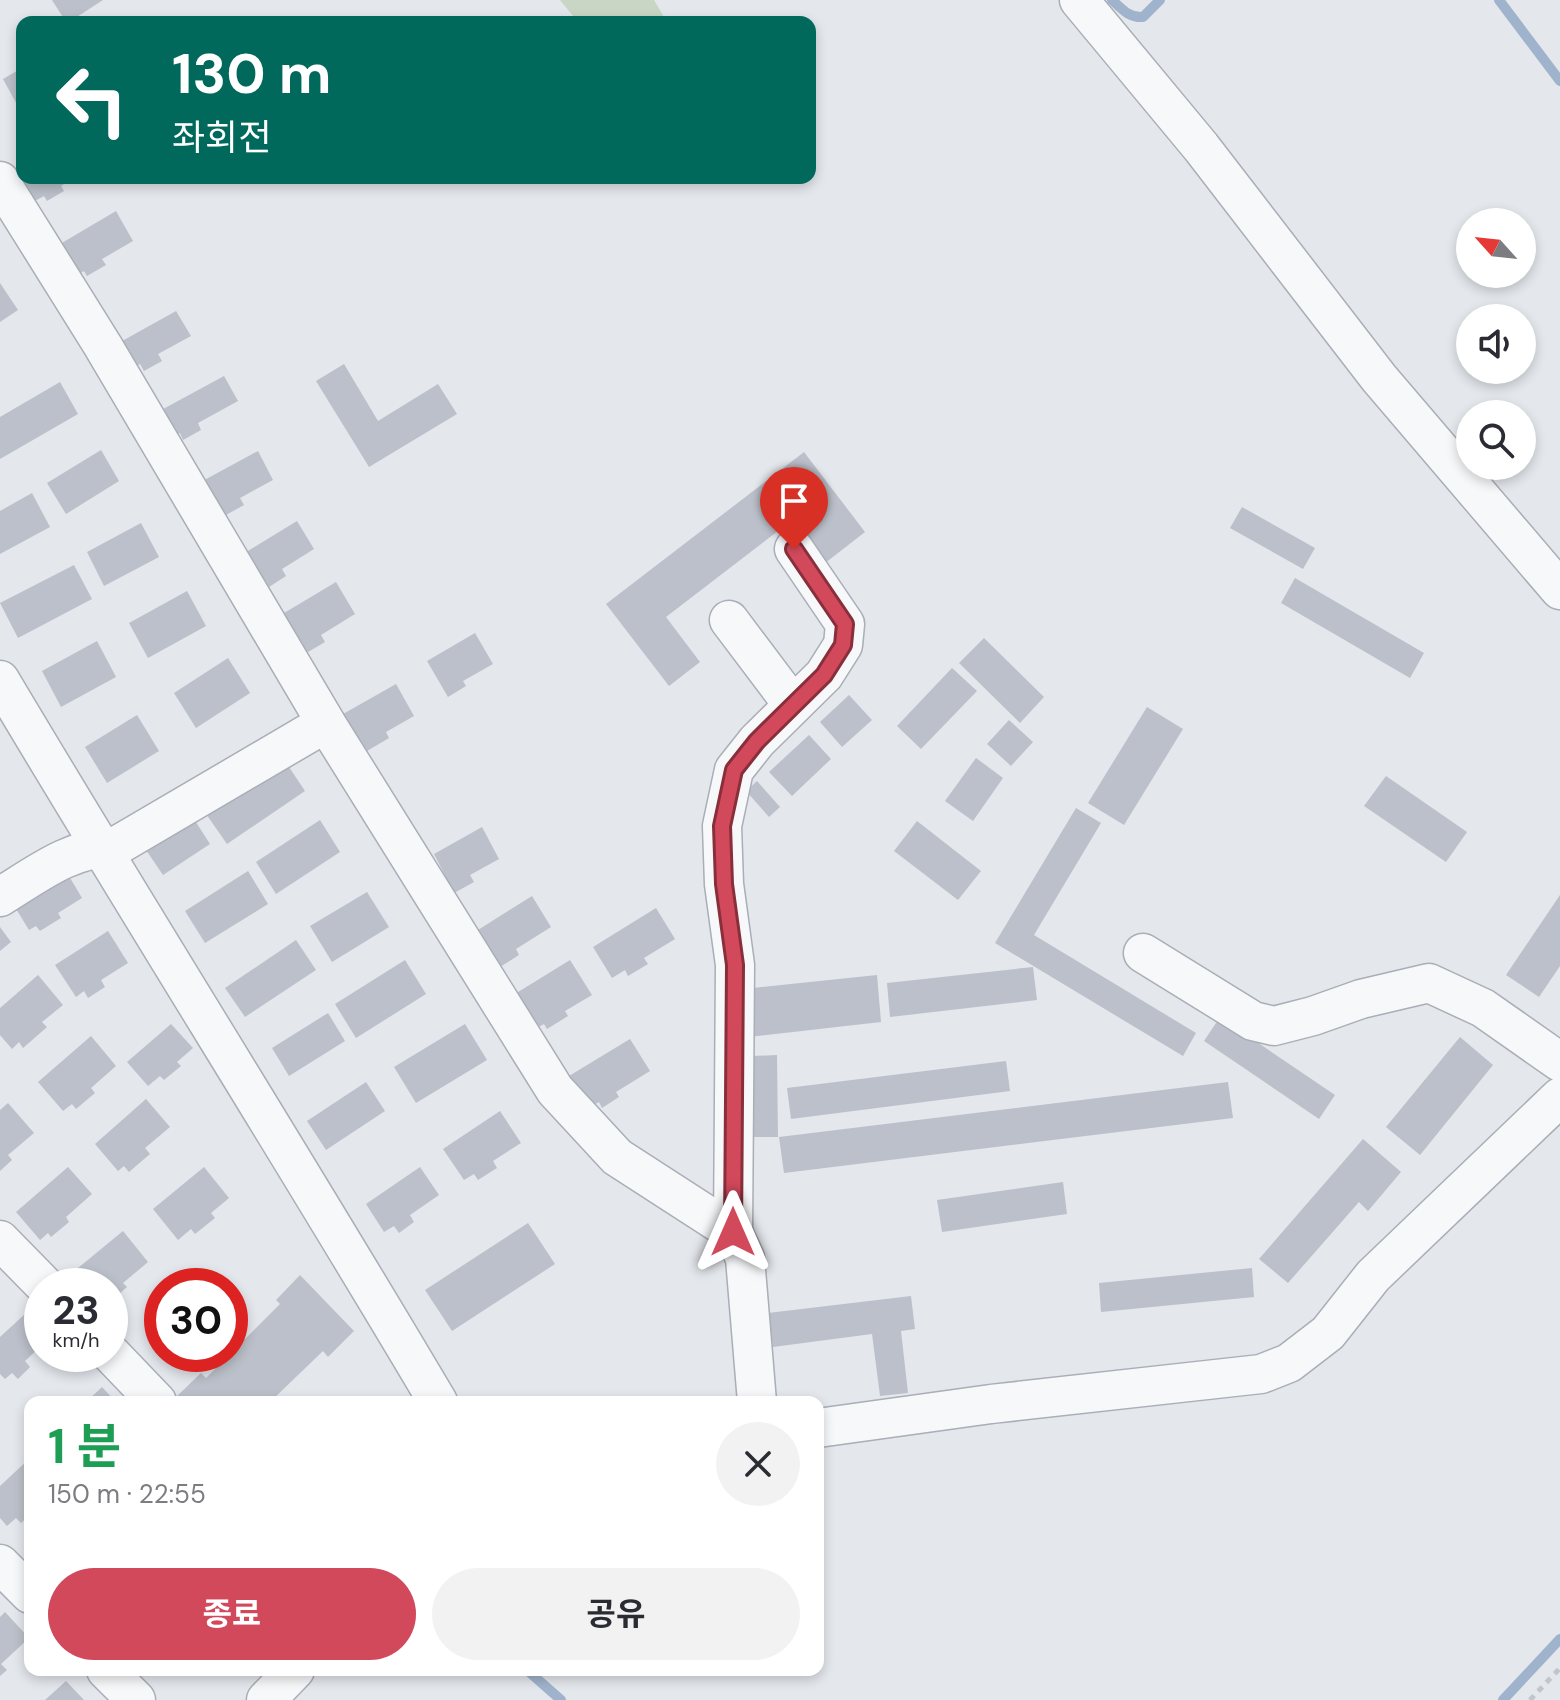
<!DOCTYPE html>
<html lang="ko">
<meta charset="utf-8">
<style>
:root{--surface:#fff;--page:#f2f2f3;--text:#2b2b33;--muted:#7c7c81;--accent:#d1495b}
body{margin:0;font-family:"DM Sans","Noto Sans KR",sans-serif;background:var(--page);color:var(--text);height:100vh;display:flex;flex-direction:column;font-size:30px;white-space:nowrap}
*{box-sizing:border-box;margin:0}
p{font-size:26px;color:var(--muted)}
.icon{flex:none;width:44px;height:44px;fill:none;stroke:currentColor;stroke-width:2;stroke-linecap:round;stroke-linejoin:round}
.map{position:relative;flex:1;overflow:hidden}
.drawer{position:absolute;left:24px;top:1396px;width:800px;height:280px;display:flex;flex-direction:column;background:var(--surface);border-radius:16px;box-shadow:0 4px 12px #0003}
.drawer>*{flex:none}
.top-card{position:absolute;left:16px;top:16px;width:800px;height:168px;border-radius:16px;box-shadow:0 4px 12px #0003;background:#00695c;color:#fff;overflow:hidden}
.needle{width:52px;rotate:297deg}
.buttons{position:absolute;left:1456px;top:208px;display:grid;gap:16px}
.buttons a{display:grid;place-items:center;width:80px;height:80px;border-radius:50%;background:var(--surface);box-shadow:0 4px 12px #0003;font-size:40px}
.speed{position:absolute;left:24px;top:1268px;display:flex;gap:16px;font-size:40px;font-weight:700;text-align:center}
.speed>*{display:grid;place-content:center;width:104px;height:104px;border-radius:50%;background:var(--surface);box-shadow:0 4px 12px #0003;line-height:1}
.speed small{font-size:20px;font-weight:400}
.speed .limit{border:12px solid #d22;background:#fff;color:#111}
.pin{position:absolute;display:grid;place-items:center;width:68px;height:68px;color:#fff;margin:-82px -34px;border-radius:50% 50% 50% 0;rotate:-45deg;box-shadow:0 0 8px #0007}
.pin .icon{rotate:45deg}
.me{position:absolute;width:88px;margin:-44px;rotate:0deg;stroke-linejoin:round;filter:drop-shadow(0 0 6px #0008)}
.turn{display:flex;align-items:center;gap:28px;height:168px;padding:0 24px;font-size:36px}
.turn .icon{width:104px;height:104px;stroke-width:2.5}
.turn b{display:block;font-size:56px;line-height:68px}
.round{display:grid;place-items:center;flex:none;width:84px;height:84px;border-radius:42px;background:var(--page)}
.summary{display:flex;align-items:center;justify-content:space-between;height:136px;padding:0 24px}
h1{font-size:48px;font-weight:700;line-height:60px;color:#1e9e55}
.cta{display:flex;gap:16px;margin-top:auto;padding:16px 24px}
.cta a{flex:1;height:92px;border-radius:48px;background:var(--accent);color:#fff;font-size:32px;font-weight:700;line-height:92px;text-align:center}
.cta a+a{background:var(--page);color:var(--text)}
.map>svg:first-child{display:block}
.green{fill:#c9d6c5}
.lines{fill:none;stroke-linecap:round;stroke-linejoin:round}
.stream{stroke:#9fb4cc;stroke-width:10}
.building{fill:#bbc0ca}
.minor-casing{stroke:#a9aeb7;stroke-width:41}
.path{stroke:#c2c5cb;stroke-width:5;stroke-dasharray:6 6;stroke-linecap:butt}
.minor{stroke:#f7f8fa;stroke-width:38}
.route-casing{stroke:#882f3b;stroke-width:20}
.route{stroke:#d1495b;stroke-width:14}
</style>
<div class="map">
<svg width="1560" height="1700" viewBox="0 0 1560 1700">
<rect width="100%" height="100%" fill="#e4e7ec"/>
<polygon class="green" points="560,0 654,0 664,17 658,22 578,22"/>
<g class="lines">
<g class="stream">
<path d="M1112,0C1122,9 1129,18 1143,17L1160,0"/>
<polyline points="1499,0 1560,81"/>
<polyline points="527,1670 561,1700"/>
<polyline points="1503,1700 1560,1639"/>
</g>
</g>
<g class="building">
<polygon points="52,0 103,0 69,22 66,22"/>
<polygon points="22,68 22,108 20,110 3,79"/>
<polygon points="22,168 22,178 73,178 61,186 64,191 47,201 44,196 31,203 13,173"/>
<polygon points="116,211 133,241 102,259 106,265 87,276 84,271 73,277 55,247"/>
<polygon points="0,283 18,310 0,322"/>
<polygon points="176,311 191,336 158,354 162,361 144,371 140,364 129,370 115,345"/>
<polygon points="344,364 378,421 438,384 457,414 369,467 316,381"/>
<polygon points="224,376 238,401 198,423 201,430 183,440 180,433 169,439 154,414"/>
<polygon points="60,382 78,414 0,459 0,417"/>
<polygon points="101,450 119,481 66,514 47,483"/>
<polygon points="258,451 273,480 240,498 244,505 226,515 222,508 212,513 197,484"/>
<polygon points="804,452 865,532 820,567 787,524 666,617 700,662 669,686 606,604"/>
<polygon points="32,493 50,527 0,554 0,511"/>
<polygon points="1242,507 1315,548 1303,569 1230,528"/>
<polygon points="297,521 314,549 282,569 286,576 269,587 265,580 255,585 238,557"/>
<polygon points="141,523 159,557 104,586 87,552"/>
<polygon points="74,565 92,599 18,638 0,603"/>
<polygon points="1295,578 1424,653 1410,678 1281,603"/>
<polygon points="336,582 355,614 321,635 325,642 308,652 303,646 294,651 274,619"/>
<polygon points="187,591 206,626 148,658 129,623"/>
<polygon points="475,633 493,664 463,681 466,686 448,697 427,661"/>
<polygon points="984,638 1044,697 1020,723 959,663"/>
<polygon points="97,641 116,677 61,707 42,671"/>
<polygon points="228,658 250,693 196,728 174,693"/>
<polygon points="952,668 977,691 921,749 897,726"/>
<polygon points="396,684 414,716 386,732 389,738 367,751 363,744 354,750 336,718"/>
<polygon points="849,695 872,720 842,747 820,722"/>
<polygon points="1147,707 1183,729 1124,825 1088,803"/>
<polygon points="137,715 159,751 107,783 85,747"/>
<polygon points="1009,720 1033,742 1011,766 987,744"/>
<polygon points="809,735 831,759 792,796 769,772"/>
<polygon points="283,758 305,791 227,844 204,811"/>
<polygon points="976,758 1003,778 973,821 945,801"/>
<polygon points="1386,776 1467,832 1446,862 1364,806"/>
<polygon points="757,781 780,807 769,817 746,791"/>
<polygon points="1076,808 1101,823 1034,935 1196,1033 1183,1056 995,943"/>
<polygon points="192,816 210,844 163,875 144,847"/>
<polygon points="320,820 340,852 276,894 256,862"/>
<polygon points="917,821 981,871 958,900 894,851"/>
<polygon points="482,827 499,859 470,875 474,882 454,893 434,854"/>
<polygon points="63,866 82,898 58,913 61,918 40,931 36,926 29,930 10,899"/>
<polygon points="248,871 268,904 205,943 185,911"/>
<polygon points="367,892 389,927 332,962 310,926"/>
<polygon points="1560,895 1560,966 1539,997 1506,975"/>
<polygon points="532,896 551,927 516,949 519,955 500,967 470,935"/>
<polygon points="656,908 675,939 644,958 648,964 628,976 625,970 612,978 593,947"/>
<polygon points="0,927 11,942 0,951"/>
<polygon points="108,931 128,963 101,980 105,987 88,998 84,991 76,997 55,965"/>
<polygon points="296,940 316,970 245,1017 225,988"/>
<polygon points="405,960 426,994 356,1038 335,1004"/>
<polygon points="570,960 592,995 565,1011 568,1016 547,1029 544,1024 531,1031 510,997"/>
<polygon points="1033,967 1037,1000 890,1017 887,983"/>
<polygon points="38,975 63,1005 42,1022 47,1027 23,1048 19,1042 12,1049 0,1035 0,1008"/>
<polygon points="877,975 881,1022 748,1037 743,989"/>
<polygon points="328,1013 345,1041 289,1076 272,1048"/>
<polygon points="1220,1017 1335,1095 1319,1119 1204,1041"/>
<polygon points="171,1024 193,1048 177,1062 181,1066 164,1080 160,1076 148,1086 127,1062"/>
<polygon points="465,1024 487,1060 416,1103 394,1067"/>
<polygon points="91,1036 116,1066 91,1088 95,1093 76,1109 72,1104 63,1111 38,1082"/>
<polygon points="1460,1037 1493,1065 1420,1155 1386,1127"/>
<polygon points="630,1039 650,1071 616,1092 619,1097 602,1108 599,1102 589,1108 569,1076"/>
<polygon points="777,1055 778,1137 754,1137 753,1056"/>
<polygon points="1006,1061 1010,1091 791,1119 787,1088"/>
<polygon points="366,1082 385,1111 326,1150 307,1121"/>
<polygon points="1228,1082 1233,1118 784,1173 779,1137"/>
<polygon points="146,1099 170,1127 145,1148 150,1154 129,1172 124,1166 118,1171 95,1144"/>
<polygon points="8,1103 34,1133 8,1155 12,1160 0,1171 0,1110"/>
<polygon points="500,1111 521,1143 493,1161 497,1168 478,1180 474,1174 464,1180 443,1149"/>
<polygon points="1363,1139 1401,1172 1368,1211 1359,1202 1288,1283 1259,1259"/>
<polygon points="68,1167 92,1194 66,1217 69,1222 51,1237 48,1233 40,1240 16,1212"/>
<polygon points="204,1167 229,1198 211,1213 215,1218 195,1234 191,1229 178,1240 153,1209"/>
<polygon points="420,1167 439,1195 410,1215 414,1222 399,1233 394,1226 384,1232 366,1204"/>
<polygon points="1063,1182 1067,1214 942,1232 937,1200"/>
<polygon points="528,1223 555,1264 452,1331 425,1290"/>
<polygon points="123,1231 148,1262 123,1283 127,1287 110,1302 110,1286 82,1286 72,1273"/>
<polygon points="1252,1268 1254,1297 1101,1312 1099,1283"/>
<polygon points="300,1275 354,1331 328,1357 323,1351 270,1402 179,1402 175,1398 201,1373 206,1378 280,1304 276,1300"/>
<polygon points="911,1296 915,1329 901,1331 908,1393 880,1396 872,1334 773,1347 768,1313"/>
<polygon points="25,1314 42,1332 42,1345 25,1361 30,1367 18,1379 12,1373 5,1379 0,1374 0,1337"/>
<polygon points="102,1387 116,1402 86,1402"/>
<polygon points="30,1458 30,1515 21,1523 16,1518 7,1526 0,1518 0,1486"/>
<polygon points="5,1612 29,1638 1,1664 7,1670 0,1676 0,1617"/>
<polygon points="66,1681 84,1700 45,1700"/>
</g>
<g class="lines">
<g class="minor-casing">
<g id="minor">
<polyline points="1079,0 1201,147 1379,378 1560,590"/>
<polyline points="0,181 103,346 326,723 555,1090 617,1157 733,1232 745,1258 757,1402"/>
<polyline points="729,620 793,705"/>
<path d="M0,680C144,922 295,1160 438,1402"/>
<path d="M0,897C42,871 67,850 118,845L326,723"/>
<polyline points="1143,953 1253,1021 1274,1026 1313,1016 1361,999 1429,983 1483,1008 1560,1062"/>
<polyline points="733,1232 735,965 724,884 722,826 734,770 757,741 824,675 843,645 845,624 794,549"/>
<polyline points="0,1240 45,1286"/>
<polyline points="110,1353 157,1402"/>
<polyline points="818,1428 991,1404 1261,1374 1289,1363 1328,1333 1373,1276 1560,1097"/>
<polyline points="0,1564 30,1594"/>
<polyline points="106,1670 136,1700"/>
<polyline points="266,1700 295,1670"/>
</g>
</g>
<polyline class="path" points="1530,1700 1560,1668"/>
<use href="#minor" class="minor"/>
</g>
<g class="lines">
<g class="route-casing">
<polyline id="route" points="733,1232 735,965 724,884 722,826 734,770 757,741 824,675 843,645 845,624 794,549"/>
</g>
<use href="#route" class="route"/>
</g>
</svg>
<div class="buttons">
<a><svg class="needle" viewBox="-14 -14 28 28"><path d="M0-13l5 13h-10z" fill="#e53935"/><path d="M0 13l5-13h-10z" fill="#7c7c81"/></svg></a>
<a><svg class="icon" aria-label="sound" viewBox="0 0 24 24"><path d="M4 9h4l5-4v14l-5-4H4zM17 9q2 3 0 6"/></svg></a>
<a><svg class="icon" aria-label="search" viewBox="0 0 24 24"><circle cx="10" cy="10" r="6"/><path d="M15 15l6 6"/></svg></a>
</div>
<div class="speed"><div>23<small>km/h</small></div><div class="limit">30</div></div>
<div class="pin" style="left:794px;top:549px;background:#d93025"><svg class="icon" aria-label="arrive" viewBox="0 0 24 24"><path d="M6 21V4h12l-3 4 3 4H6"/></svg></div>
<svg class="me" style="left:733px;top:1232px" viewBox="-20 -20 40 40"><path d="M0-17L14 15 0 8-14 15z" fill="#d1495b" stroke="#fff" stroke-width="4"/></svg>
<div class="top-card">
<div class="turn"><svg class="icon" aria-label="left" viewBox="0 0 24 24"><path d="M17 20v-9H6M10 6l-5 5 5 5"/></svg><div><b>130 m</b>좌회전</div></div>
</div>
<section class="drawer">
<div class="summary"><div><h1>1 분</h1><p>150 m · 22:55</p></div><a class="round"><svg class="icon" aria-label="close" viewBox="0 0 24 24"><path d="M6 6l12 12M18 6L6 18"/></svg></a></div>
<div class="cta"><a>종료</a><a>공유</a></div>
</section>
</div>
